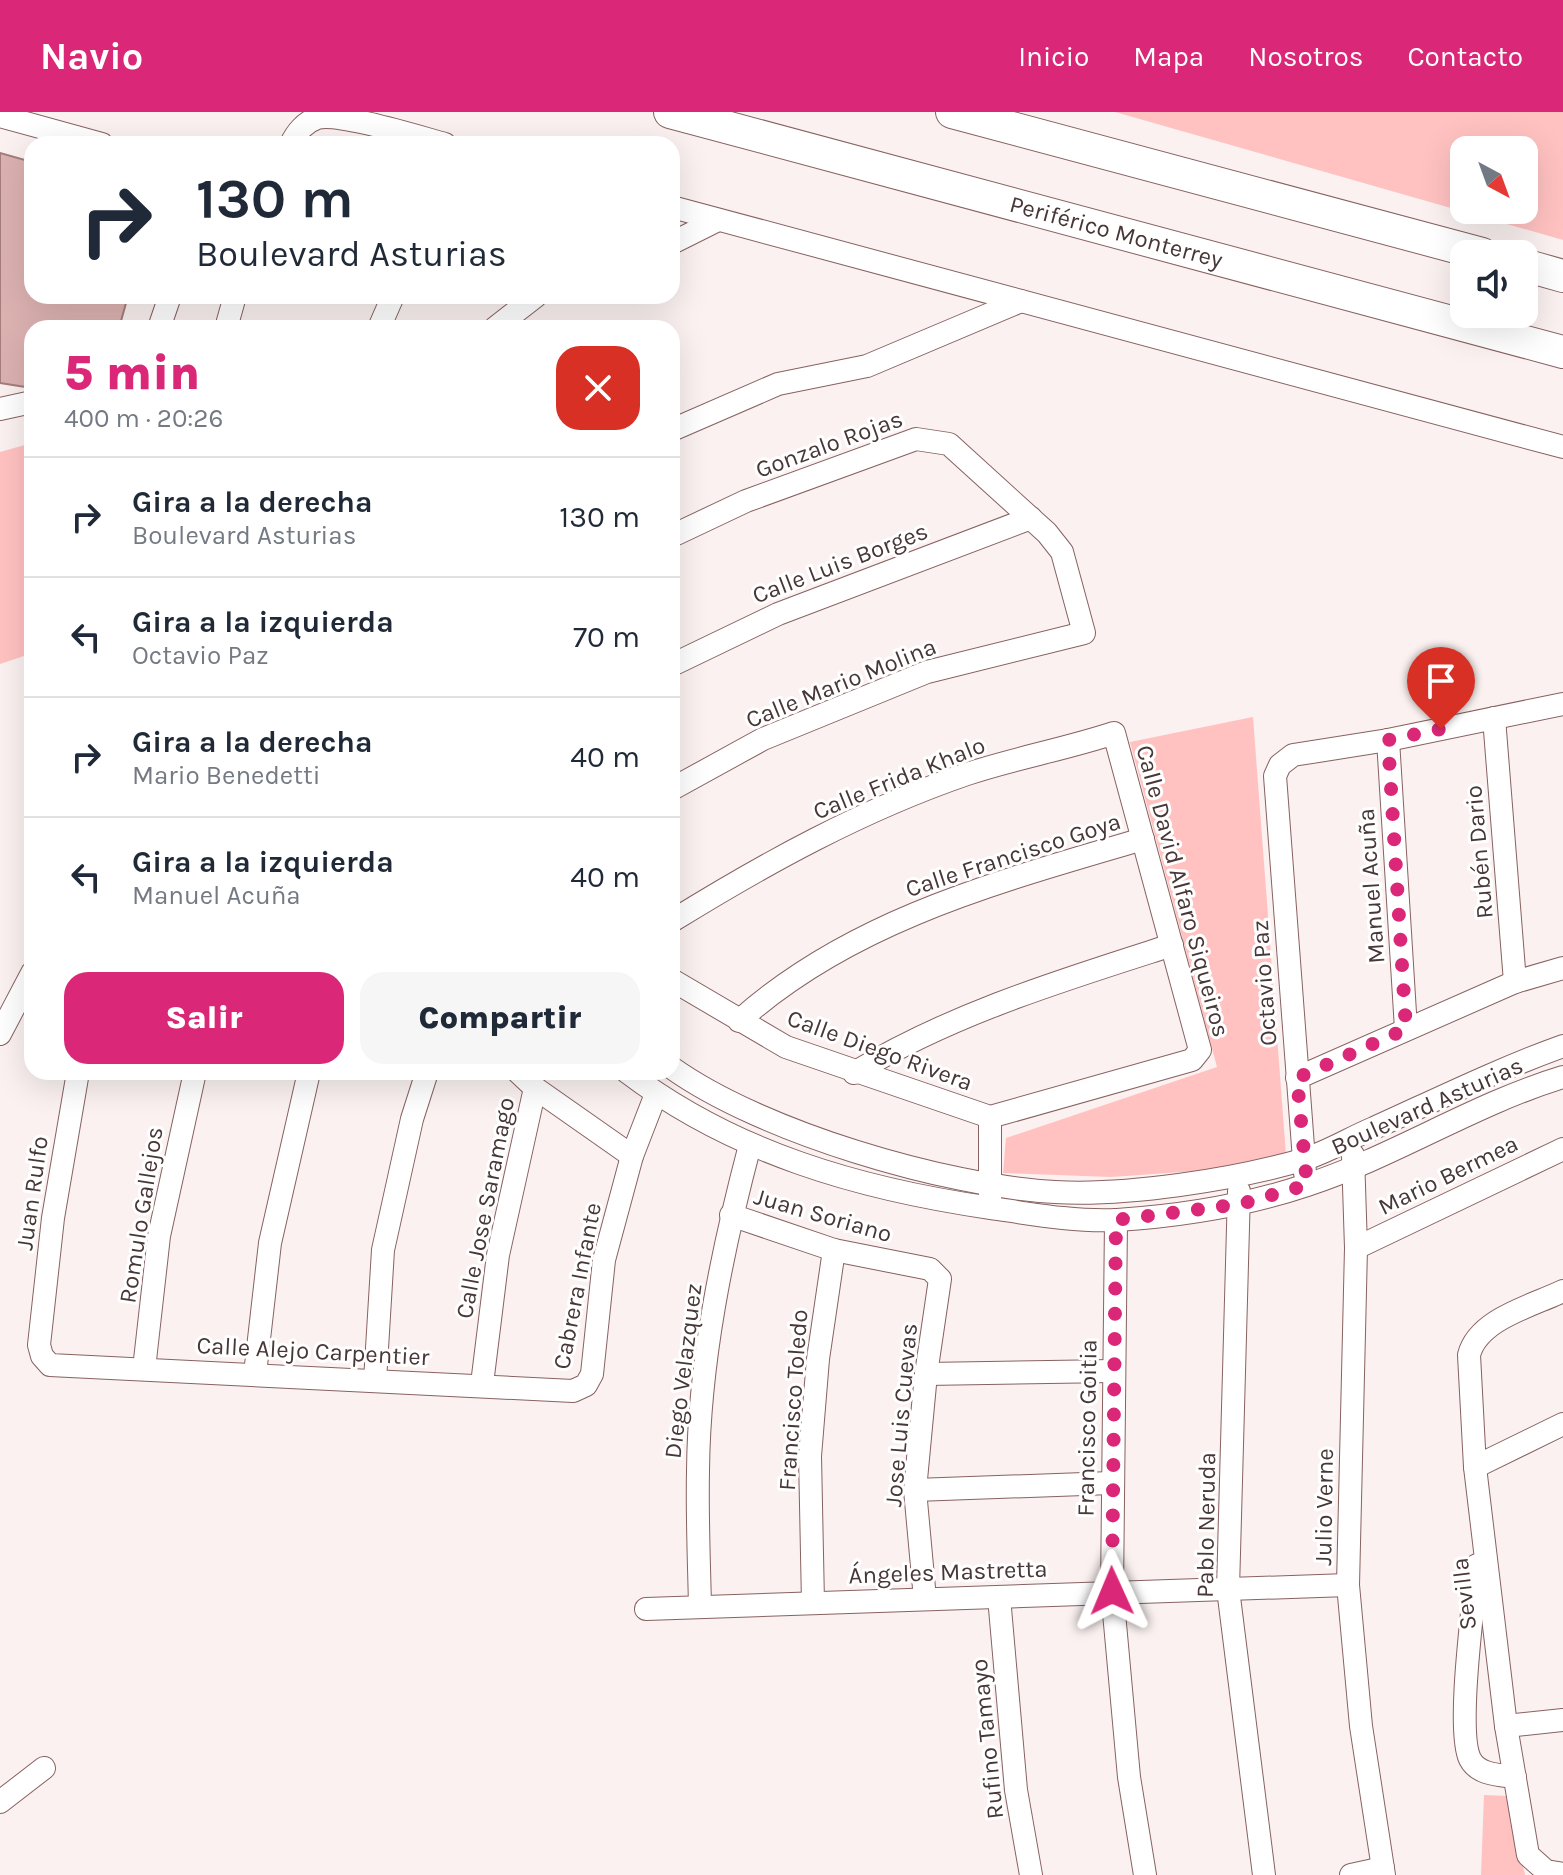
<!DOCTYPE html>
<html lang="es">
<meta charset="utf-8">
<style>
:root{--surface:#fff;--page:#f6f6f7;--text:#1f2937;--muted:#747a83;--line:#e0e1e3;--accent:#db2777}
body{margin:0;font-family:Karla,sans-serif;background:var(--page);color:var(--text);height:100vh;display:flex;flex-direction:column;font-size:30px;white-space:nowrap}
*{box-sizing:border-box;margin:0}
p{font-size:26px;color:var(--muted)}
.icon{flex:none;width:44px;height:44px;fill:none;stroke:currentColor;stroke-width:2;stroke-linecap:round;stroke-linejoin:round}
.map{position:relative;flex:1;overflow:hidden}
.panel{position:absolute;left:24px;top:208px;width:656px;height:760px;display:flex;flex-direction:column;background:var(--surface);border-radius:24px;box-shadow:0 8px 32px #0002}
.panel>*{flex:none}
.top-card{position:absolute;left:24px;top:24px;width:656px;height:168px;border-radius:24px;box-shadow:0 8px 32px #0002;background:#fff;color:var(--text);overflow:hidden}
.needle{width:52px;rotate:139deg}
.fabs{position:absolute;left:1450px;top:24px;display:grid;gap:16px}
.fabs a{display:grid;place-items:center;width:88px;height:88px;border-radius:16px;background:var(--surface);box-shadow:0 8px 32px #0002;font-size:40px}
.pin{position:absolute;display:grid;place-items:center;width:68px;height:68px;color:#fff;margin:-82px -34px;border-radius:50% 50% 50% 0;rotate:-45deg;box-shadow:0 0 8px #0007}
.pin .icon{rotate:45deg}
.me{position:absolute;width:88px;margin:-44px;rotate:359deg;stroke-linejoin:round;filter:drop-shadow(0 0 6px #0008)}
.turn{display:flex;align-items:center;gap:28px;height:168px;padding:0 40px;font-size:36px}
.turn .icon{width:104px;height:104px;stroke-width:2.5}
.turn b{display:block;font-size:56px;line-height:68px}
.round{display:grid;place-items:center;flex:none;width:84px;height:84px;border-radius:24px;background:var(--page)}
.head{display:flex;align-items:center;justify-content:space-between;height:136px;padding:0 40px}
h1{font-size:48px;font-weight:800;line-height:60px;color:var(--accent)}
.cta{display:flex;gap:16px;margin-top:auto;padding:16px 40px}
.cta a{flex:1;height:92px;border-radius:24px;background:var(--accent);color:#fff;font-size:32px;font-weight:800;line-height:92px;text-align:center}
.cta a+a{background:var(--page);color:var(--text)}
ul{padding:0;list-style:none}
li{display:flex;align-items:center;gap:24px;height:120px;padding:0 40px;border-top:2px solid var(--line)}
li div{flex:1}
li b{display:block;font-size:30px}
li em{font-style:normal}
header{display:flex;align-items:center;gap:48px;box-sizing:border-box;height:112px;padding:0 40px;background:var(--accent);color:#fff}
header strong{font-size:38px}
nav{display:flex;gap:44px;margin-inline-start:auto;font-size:28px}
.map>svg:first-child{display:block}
.green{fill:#ffc2c1;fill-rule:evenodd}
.building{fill:#dcb2b1;stroke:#a57e7d;stroke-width:2}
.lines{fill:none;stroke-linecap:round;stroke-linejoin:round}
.minor-casing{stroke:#876261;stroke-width:24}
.highway-casing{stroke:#876261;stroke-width:34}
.minor{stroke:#fff;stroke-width:22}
.highway{stroke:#fff;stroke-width:32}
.route{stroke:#db2777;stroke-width:14;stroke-dasharray:0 25.2}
.labels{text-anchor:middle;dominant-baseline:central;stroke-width:6;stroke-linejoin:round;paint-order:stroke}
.street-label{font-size:24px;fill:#483737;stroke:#fff}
</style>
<header>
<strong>Navio</strong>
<nav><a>Inicio</a><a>Mapa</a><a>Nosotros</a><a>Contacto</a></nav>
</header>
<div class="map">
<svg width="1563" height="1763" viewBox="0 0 1563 1763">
<rect width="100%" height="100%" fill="#faf1f0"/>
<g class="green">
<path d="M1115,0H1563V128ZM1524,38V98H1464V38Z"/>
<polygon points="32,331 32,554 27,543 0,552 0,340"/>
<polygon points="1253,605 1286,1043 1211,1058 1111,1065 1003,1061 1006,1026 1217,955 1130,630"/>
<polygon points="1484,1683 1508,1684 1525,1763 1481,1763"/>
</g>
<polygon class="building" points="0,41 32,50 32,184 128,184 119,216 32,216 32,276 0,271"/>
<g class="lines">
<g class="minor-casing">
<g id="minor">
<polyline points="0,4 102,32"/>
<path d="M291,32C296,21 305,10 317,6C339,0 419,25 445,32"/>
<polyline points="672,95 1563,335"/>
<polyline points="672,131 718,108"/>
<polyline points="159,216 170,184"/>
<polyline points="226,216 235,184"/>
<polyline points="379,216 393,184"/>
<polyline points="495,216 536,184"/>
<polyline points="0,297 32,290"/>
<polyline points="672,318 778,272 867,254 1021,189"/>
<polyline points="672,424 746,389 916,327 949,332 1047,421 1062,440 1084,521 927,560 763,627 672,677"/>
<polyline points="672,553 778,502 1031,406"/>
<polyline points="1494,606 1515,870"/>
<polyline points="1388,628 1406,917"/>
<path d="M672,809C766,751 862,698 967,662C1015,646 1066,637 1114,621L1200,938L1192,948L990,1005L786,935L672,868"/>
<path d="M739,909C851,808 1001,769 1143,727"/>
<polyline points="0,922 32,861"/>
<path d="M672,956C762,1020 945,1074 1055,1080C1127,1084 1232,1068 1302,1048C1326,1041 1350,1026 1374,1016C1436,988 1499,957 1563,934"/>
<polyline points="78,960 53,1106 39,1233 42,1244 50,1253 573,1279 586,1273 592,1262 604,1148 632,1044 656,982"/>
<polyline points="518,960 535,976 632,1044"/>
<path d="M627,960C734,1041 860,1077 991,1096C1032,1102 1075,1110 1117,1108C1180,1104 1247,1093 1307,1073C1395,1044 1474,992 1563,965"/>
<path d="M854,961C953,901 1063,868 1172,833"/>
<polyline points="1297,966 1515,870 1563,856"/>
<polyline points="990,1005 990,1087"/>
<polyline points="1353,1043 1356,1136 1348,1473 1361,1614 1384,1763"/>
<polyline points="1305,1061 1275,664 1280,653 1293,643 1388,628 1563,592"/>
<polyline points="1239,1079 1228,1477 1264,1763"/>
<polyline points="731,1103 834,1138 930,1157 940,1167 926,1262 915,1378 925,1487"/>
<polyline points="1116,1108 1112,1479 1129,1665 1145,1763"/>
<polyline points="1356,1136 1563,1037"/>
<path d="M1563,1179C1532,1194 1478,1207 1469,1243L1475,1355L1506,1614L1528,1743L1546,1759L1563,1762"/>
<polyline points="144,1257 159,1124 195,960"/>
<polyline points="255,1262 270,1131 309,960"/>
<polyline points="926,1262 1113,1259"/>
<polyline points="375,1269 383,1138 412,1007 427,960"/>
<polyline points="482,1272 498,1143 535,976"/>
<polyline points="1475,1355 1563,1312"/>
<polyline points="915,1378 1111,1371"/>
<path d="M1477,1453C1474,1490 1456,1618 1470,1647C1478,1663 1500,1663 1515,1665"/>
<polyline points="999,1485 1016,1678 1031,1763"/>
<polyline points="813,1491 810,1344 818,1247 834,1138"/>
<path d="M700,1494C699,1449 697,1404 698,1359C699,1250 722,1139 750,1033"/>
<polyline points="646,1497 1348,1473"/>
<polyline points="1506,1614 1563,1608"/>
<polyline points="0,1690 44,1656"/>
<polyline points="1351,1763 1383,1756"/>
</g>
</g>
<g class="highway-casing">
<g id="highway">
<path id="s1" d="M670,0L1563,240"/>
<polyline points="952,0 1482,142"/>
<polyline points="1524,153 1563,164"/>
</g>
</g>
<use href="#minor" class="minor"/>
<use href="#highway" class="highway"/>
</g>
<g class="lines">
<polyline class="route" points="1112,1479 1116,1108 1241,1092 1307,1073 1297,966 1406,917 1388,628 1441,617"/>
</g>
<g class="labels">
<g class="street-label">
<text stroke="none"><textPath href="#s1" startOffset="462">Periférico Monterrey</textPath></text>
<text transform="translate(829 332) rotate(-20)">Gonzalo Rojas</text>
<text transform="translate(840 451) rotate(-21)">Calle Luis Borges</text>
<text transform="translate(841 571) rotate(-22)">Calle Mario Molina</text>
<text transform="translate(899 666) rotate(-22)">Calle Frida Khalo</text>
<text transform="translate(1479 740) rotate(-95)">Rubén Dario</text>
<text transform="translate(1013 743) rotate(-18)">Calle Francisco Goya</text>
<text transform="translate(1371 774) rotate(-94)">Manuel Acuña</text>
<text transform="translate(1183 779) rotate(75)">Calle David Alfaro Siqueiros</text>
<text transform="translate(1264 871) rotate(-94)">Octavio Paz</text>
<text transform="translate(880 938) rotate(20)">Calle Diego Rivera</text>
<text transform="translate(1427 994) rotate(-24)">Boulevard Asturias</text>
<text transform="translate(1448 1063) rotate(-26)">Mario Bermea</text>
<text transform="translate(32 1081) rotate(-82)">Juan Rulfo</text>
<text transform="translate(485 1096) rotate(-79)">Calle Jose Saramago</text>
<text transform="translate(141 1103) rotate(-81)">Romulo Gallejos</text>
<text transform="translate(823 1103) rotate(16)">Juan Soriano</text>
<text transform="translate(577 1174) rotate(-79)">Cabrera Infante</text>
<text transform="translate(313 1239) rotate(3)">Calle Alejo Carpentier</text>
<text transform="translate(683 1259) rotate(-83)">Diego Velazquez</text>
<text transform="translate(793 1288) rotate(-86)">Francisco Toledo</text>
<text transform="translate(901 1303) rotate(-85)">Jose Luis Cuevas</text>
<text transform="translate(1087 1316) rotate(-89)">Francisco Goitia</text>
<text transform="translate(1324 1395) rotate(-89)">Julio Verne</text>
<text transform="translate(1206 1413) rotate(-89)">Pablo Neruda</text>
<text transform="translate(948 1460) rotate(-2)">Ángeles Mastretta</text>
<text transform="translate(1464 1482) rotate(-97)">Sevilla</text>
<text transform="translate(987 1627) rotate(-96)">Rufino Tamayo</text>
</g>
</g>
</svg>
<div class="fabs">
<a><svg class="needle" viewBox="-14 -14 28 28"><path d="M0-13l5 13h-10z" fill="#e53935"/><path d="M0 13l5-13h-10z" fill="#747a83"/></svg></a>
<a><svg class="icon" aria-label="sound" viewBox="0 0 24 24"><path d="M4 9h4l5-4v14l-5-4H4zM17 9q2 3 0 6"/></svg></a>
</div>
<div class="pin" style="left:1441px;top:617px;background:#d93025"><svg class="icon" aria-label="arrive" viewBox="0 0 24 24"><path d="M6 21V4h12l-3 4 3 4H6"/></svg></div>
<svg class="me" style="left:1112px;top:1479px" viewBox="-20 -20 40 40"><path d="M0-17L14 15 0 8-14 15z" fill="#db2777" stroke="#fff" stroke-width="4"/></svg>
<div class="top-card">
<div class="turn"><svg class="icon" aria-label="right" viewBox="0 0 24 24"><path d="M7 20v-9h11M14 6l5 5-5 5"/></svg><div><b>130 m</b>Boulevard Asturias</div></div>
</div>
<section class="panel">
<div class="head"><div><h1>5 min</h1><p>400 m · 20:26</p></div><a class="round" style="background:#d93025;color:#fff"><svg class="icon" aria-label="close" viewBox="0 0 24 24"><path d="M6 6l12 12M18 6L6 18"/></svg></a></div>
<ul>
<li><svg class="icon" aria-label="right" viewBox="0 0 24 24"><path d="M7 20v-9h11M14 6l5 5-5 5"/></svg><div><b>Gira a la derecha</b><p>Boulevard Asturias</p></div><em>130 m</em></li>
<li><svg class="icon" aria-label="left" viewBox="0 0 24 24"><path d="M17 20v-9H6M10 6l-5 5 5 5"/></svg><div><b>Gira a la izquierda</b><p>Octavio Paz</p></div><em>70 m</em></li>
<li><svg class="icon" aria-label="right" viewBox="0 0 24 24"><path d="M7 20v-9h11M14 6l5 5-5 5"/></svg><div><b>Gira a la derecha</b><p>Mario Benedetti</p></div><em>40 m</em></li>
<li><svg class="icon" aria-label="left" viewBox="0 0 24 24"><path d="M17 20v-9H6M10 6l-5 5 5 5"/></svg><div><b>Gira a la izquierda</b><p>Manuel Acuña</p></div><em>40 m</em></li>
</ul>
<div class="cta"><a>Salir</a><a>Compartir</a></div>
</section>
</div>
